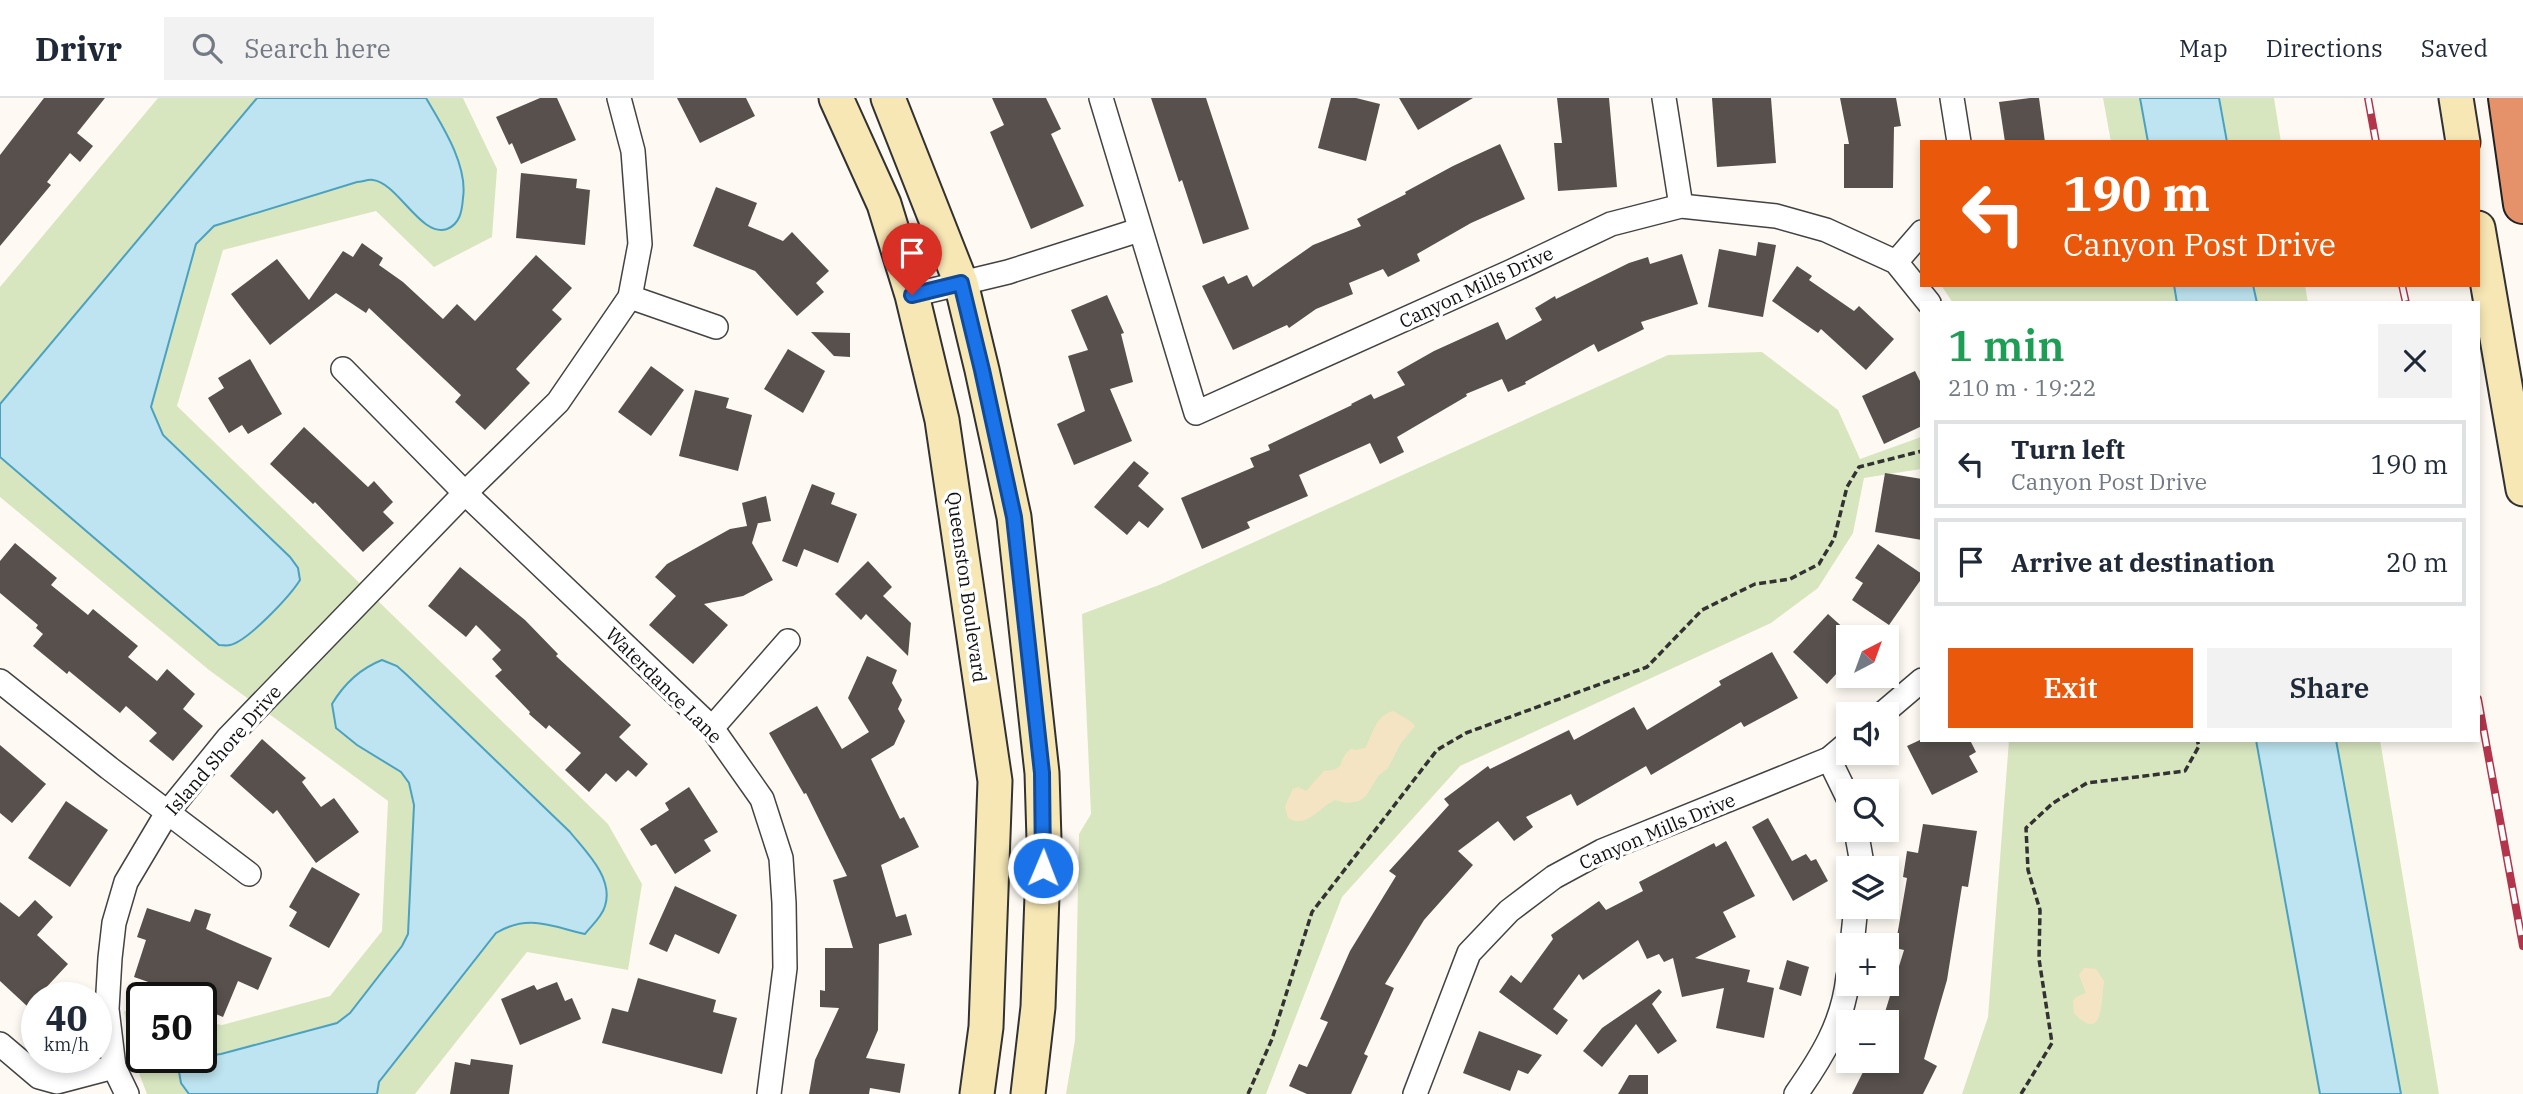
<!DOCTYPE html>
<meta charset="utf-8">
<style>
:root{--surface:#fff;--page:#f2f2f3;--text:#1f2937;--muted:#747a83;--line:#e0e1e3;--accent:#ea580c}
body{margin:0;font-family:"IBM Plex Serif",serif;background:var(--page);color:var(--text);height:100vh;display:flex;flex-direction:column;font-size:26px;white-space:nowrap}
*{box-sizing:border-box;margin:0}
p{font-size:23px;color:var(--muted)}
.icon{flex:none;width:38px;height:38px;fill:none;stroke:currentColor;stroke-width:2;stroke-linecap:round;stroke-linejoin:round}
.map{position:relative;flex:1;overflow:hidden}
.side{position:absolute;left:1920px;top:203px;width:560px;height:441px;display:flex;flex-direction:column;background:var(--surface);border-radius:0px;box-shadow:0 4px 10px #0003}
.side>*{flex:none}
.banner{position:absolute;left:1920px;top:42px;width:560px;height:147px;border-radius:0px;box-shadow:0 4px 10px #0003;background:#ea580c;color:#fff;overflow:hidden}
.needle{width:46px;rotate:41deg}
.fabs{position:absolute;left:1836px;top:527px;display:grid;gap:14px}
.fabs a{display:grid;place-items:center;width:63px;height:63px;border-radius:0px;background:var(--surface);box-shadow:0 4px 10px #0003;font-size:35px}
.speed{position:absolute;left:21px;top:884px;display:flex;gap:14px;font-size:35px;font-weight:700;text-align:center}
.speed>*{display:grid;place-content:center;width:91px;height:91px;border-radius:50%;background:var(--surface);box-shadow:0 4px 10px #0003;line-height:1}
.speed small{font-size:18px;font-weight:400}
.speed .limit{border:4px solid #111;border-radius:10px;background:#fff;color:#111}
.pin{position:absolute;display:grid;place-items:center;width:60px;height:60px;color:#fff;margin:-72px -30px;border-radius:50% 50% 50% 0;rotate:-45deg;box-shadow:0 0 7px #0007}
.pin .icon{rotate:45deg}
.me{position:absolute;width:77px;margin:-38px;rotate:1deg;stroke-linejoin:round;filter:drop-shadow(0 0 5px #0008)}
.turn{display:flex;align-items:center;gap:24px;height:147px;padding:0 28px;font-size:32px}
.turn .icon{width:91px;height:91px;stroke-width:2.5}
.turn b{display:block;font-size:49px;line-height:60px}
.round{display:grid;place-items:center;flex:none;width:74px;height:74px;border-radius:0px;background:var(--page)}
.overview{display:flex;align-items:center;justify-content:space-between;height:119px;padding:0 28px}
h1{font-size:42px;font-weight:600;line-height:52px;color:#1e9e55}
.cta{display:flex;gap:14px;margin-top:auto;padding:14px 28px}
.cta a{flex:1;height:80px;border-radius:0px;background:var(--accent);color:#fff;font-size:28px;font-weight:600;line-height:80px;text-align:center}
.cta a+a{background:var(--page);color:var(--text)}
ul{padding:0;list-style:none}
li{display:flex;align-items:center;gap:21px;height:88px;margin:0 14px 10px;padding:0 14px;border:4px solid var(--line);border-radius:0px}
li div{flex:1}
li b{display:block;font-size:26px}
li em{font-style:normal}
header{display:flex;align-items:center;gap:42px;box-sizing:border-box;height:98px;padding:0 35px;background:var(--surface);border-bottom:2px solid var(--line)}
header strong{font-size:33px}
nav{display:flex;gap:38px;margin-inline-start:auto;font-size:24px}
.search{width:490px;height:63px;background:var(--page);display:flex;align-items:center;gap:18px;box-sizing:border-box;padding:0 24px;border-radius:0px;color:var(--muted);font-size:26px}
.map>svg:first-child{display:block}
.green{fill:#d8e6c0}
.sand{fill:#f5e4c4}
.water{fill:#bde4f0;stroke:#4ba1c0;stroke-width:2}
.building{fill:#57504d}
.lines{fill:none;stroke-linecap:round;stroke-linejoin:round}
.minor-casing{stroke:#434343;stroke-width:26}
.secondary-casing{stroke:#323232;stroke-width:37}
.motorway-casing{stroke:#212121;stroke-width:42}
.path{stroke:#323232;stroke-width:3.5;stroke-dasharray:7 3.5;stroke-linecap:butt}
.minor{stroke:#fff;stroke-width:23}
.secondary{stroke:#f7e7b5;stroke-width:33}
.motorway{stroke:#e5926a;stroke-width:38}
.rail-casing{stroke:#b2354c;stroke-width:8}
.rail{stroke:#fff;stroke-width:5;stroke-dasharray:16;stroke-linecap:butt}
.route-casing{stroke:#114b97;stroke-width:18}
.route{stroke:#1a73e8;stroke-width:12}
.labels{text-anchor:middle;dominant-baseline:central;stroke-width:7;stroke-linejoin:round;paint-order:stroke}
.street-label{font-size:19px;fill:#101010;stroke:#fff}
</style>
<header>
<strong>Drivr</strong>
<div class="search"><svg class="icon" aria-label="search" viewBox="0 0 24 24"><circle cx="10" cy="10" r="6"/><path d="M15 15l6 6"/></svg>Search here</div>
<nav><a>Map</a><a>Directions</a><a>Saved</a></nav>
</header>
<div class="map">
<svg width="2523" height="996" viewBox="0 0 2523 996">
<rect width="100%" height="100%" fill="#fefaf3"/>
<g class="green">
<polygon points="158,0 463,0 497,71 492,139 434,169 376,113 223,152 177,308 608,726 642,786 628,872 527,854 415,996 147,996 132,957 124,913 142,916 142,959 201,959 201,924 222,927 330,898 382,833 388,703 209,572 0,399 0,189"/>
<polygon points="2103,0 2274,0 2281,44 2111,44"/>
<polygon points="1941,187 2305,187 2308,205 1953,205"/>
<polygon points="1762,254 1838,312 1860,361 1921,339 1921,371 1864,380 1853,435 1818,490 1771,525 1460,668 1342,799 1266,996 1066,996 1075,942 1079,736 1091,716 1082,516 1159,487 1668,257"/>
<polygon points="2009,642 2380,642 2439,996 1962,996 1988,919"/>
</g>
<g class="sand">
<path d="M1393,613L1410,623L1415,628L1401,645L1388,670L1378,678L1366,698L1359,703L1347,705L1335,702C1318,710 1307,731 1288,720L1285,708L1293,691L1298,689L1306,693L1324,673C1349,672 1336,661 1351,651L1356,652L1365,650C1374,635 1375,618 1393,613Z"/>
<path d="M2084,870L2096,871L2104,883C2101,901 2104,947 2074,915L2073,903L2076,899L2086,895L2079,877Z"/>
</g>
<g class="water">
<path d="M257,0H426C442,27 468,67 463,100C462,113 460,126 447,131C421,140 398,85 373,82C368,81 362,84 357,84L214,128L196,146L151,309L163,337L290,459L298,470L300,482C290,498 248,543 230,547C227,548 223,547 219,547L0,359V306Z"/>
<polygon points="2140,0 2219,0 2227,44 2148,44"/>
<polygon points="2174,187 2253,187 2257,205 2177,205"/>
<path d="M382,562L397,568L408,578L570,734C586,754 614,780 605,808C602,819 591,828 585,836C550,828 528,816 496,835L379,984L377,996H189L181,985L178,968L190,960L221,956L337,925L350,915L402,848L408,836L414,707L409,685L401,674L357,647L336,630L332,606C344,586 359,571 382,562Z"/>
<polygon points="2256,642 2336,642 2401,996 2320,996"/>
</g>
<g class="building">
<polygon points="44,0 105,0 77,35 93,48 80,64 70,55 47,84 51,87 0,148 0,57"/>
<polygon points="540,0 557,0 576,42 521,66 512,45 509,47 496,19"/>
<polygon points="677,0 746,0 755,18 700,45"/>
<polygon points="992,0 1046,0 1061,31 1051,36 1084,108 1031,131 990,34 1004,27"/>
<polygon points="1151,0 1206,0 1249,131 1203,146 1182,82 1179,84"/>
<polygon points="1331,0 1356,0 1380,6 1366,63 1318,50"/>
<polygon points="1399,0 1473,0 1418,32"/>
<polygon points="1557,0 1609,0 1617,89 1558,93 1554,45 1562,45"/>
<polygon points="1712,0 1771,0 1776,65 1717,69"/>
<polygon points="1840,0 1896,0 1901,28 1894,29 1893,90 1844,90 1844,46 1849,46"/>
<polygon points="2030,0 2039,0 2045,44 2005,44 1999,4"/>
<polygon points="1500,46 1525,101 1471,125 1417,156 1420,163 1388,179 1383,171 1349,185 1353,196 1316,211 1289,230 1287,227 1233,252 1202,188 1224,178 1228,186 1247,177 1253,189 1313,147 1361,128 1357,121 1406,96 1405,94 1453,68"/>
<polygon points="521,75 577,81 576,90 590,92 585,147 516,140"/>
<polygon points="716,89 757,105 748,128 783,143 792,134 829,173 816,185 824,194 797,218 755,173 693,148"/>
<polygon points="1758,144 1776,147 1763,219 1708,209 1719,151 1756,158"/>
<polygon points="362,145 383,160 379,167 403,184 443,221 457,206 475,223 536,157 572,190 552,212 562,221 516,271 530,285 485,332 455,304 461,297 369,210 366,215 336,195 270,247 231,196 277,161 309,202 343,153 353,159"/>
<polygon points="1682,156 1698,206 1641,224 1644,231 1598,254 1594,246 1525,284 1526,286 1508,294 1502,281 1466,296 1467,298 1397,339 1404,354 1380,366 1370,345 1299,377 1308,398 1247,424 1250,430 1202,451 1181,400 1254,369 1250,360 1270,352 1268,347 1352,307 1351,306 1371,296 1374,301 1405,287 1397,274 1434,253 1498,224 1506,242 1542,222 1535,210 1555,198 1556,201 1629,165 1648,159 1650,166"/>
<polygon points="1797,168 1812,178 1809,182 1854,213 1859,208 1894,241 1866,272 1821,231 1818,235 1772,203"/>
<polygon points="1107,197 1124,235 1121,236 1133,284 1110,291 1132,343 1074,367 1057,326 1085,313 1068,258 1088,252 1071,212"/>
<polygon points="811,234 850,235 850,259 834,258"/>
<polygon points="788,251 825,273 803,315 764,291"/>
<polygon points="250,261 282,316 248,336 242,327 229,335 208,300 224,290 218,280"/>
<polygon points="651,268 684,292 651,338 618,314"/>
<polygon points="1915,273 1922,287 1922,328 1884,346 1862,298"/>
<polygon points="695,292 729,300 726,310 752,317 738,373 679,358"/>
<polygon points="304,329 368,389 374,383 393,404 383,414 394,425 363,454 315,404 313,406 270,366"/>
<polygon points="1134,363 1149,375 1138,388 1164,411 1148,430 1139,423 1127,437 1094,409"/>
<polygon points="1885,375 1922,381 1922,442 1875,434"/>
<polygon points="812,386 835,395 831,406 857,416 838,465 804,451 797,469 782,463"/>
<polygon points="766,398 771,423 748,427 758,425 752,445 773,482 743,498 704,506 728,527 693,566 649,527 676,498 655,479 667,466 730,431 747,428 742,405"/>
<polygon points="15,445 57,480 51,487 88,517 93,511 138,548 128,559 157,583 167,571 195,596 183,611 203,628 173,663 149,643 157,635 126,608 120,615 69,573 67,576 33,548 43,536 36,530 38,527 0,495 0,463"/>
<polygon points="1878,446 1922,476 1922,480 1889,527 1852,502 1863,485 1855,480"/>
<polygon points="868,463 892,489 883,498 911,525 908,558 866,516 861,522 835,496"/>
<polygon points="460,469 525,522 558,556 556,558 631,627 619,639 648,666 636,679 628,672 616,684 606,675 589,694 565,672 581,655 549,627 546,631 529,616 530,614 495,578 502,572 492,561 501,552 476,527 466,539 428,508"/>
<polygon points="1828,516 1848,534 1848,563 1827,586 1793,554"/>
<polygon points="1772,554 1798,600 1744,629 1741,624 1651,677 1646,668 1577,708 1571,696 1526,719 1533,729 1514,743 1498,723 1458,753 1473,767 1424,822 1385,886 1394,890 1364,956 1368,958 1351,996 1307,996 1289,988 1299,966 1307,969 1328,924 1320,921 1350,853 1396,778 1389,773 1449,707 1444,701 1488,668 1490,671 1569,632 1574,642 1634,609 1647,632 1721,587 1719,583"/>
<polygon points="867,558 897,572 892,585 902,602 898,611 905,623 894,647 871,661 900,721 904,719 919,749 881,767 896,819 906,816 912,837 879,846 878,932 866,960 905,966 900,995 870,990 869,996 809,996 815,962 839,910 820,909 820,892 825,893 825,850 853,850 833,782 847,778 806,695 804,696 769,635 817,608 842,651 869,634 848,600"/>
<polygon points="262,641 306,680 302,684 321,709 334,700 359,734 316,765 277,712 273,716 230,678"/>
<polygon points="1920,642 1970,642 1976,654 1969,658 1978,674 1932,697 1907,648"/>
<polygon points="0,647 46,686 12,725 0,715"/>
<polygon points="689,689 718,734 704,742 711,753 675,776 656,746 651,748 640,731 669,712 665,705"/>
<polygon points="66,703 108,732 70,789 28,760"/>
<polygon points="1768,720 1792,763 1806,756 1811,763 1816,761 1828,783 1793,803 1752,729"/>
<polygon points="1923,726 1977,733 1968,789 1962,788 1947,882 1924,961 1937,968 1923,996 1852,996 1869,962 1886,962 1886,924 1882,924 1904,852 1895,850 1907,780 1903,779 1907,753 1918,755"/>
<polygon points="1726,743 1755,798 1723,814 1736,839 1695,860 1750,872 1747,884 1774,890 1764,940 1716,930 1724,890 1682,899 1673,860 1664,864 1659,856 1647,861 1638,842 1583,882 1579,876 1553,911 1568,922 1557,937 1499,894 1511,877 1521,885 1553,841 1551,837 1599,803 1606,812 1643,793 1639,784 1714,745 1716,749"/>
<polygon points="312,769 360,796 329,850 289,828 297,814 289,809"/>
<polygon points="675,788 737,817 719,856 675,836 667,854 649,846"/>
<polygon points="35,802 53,819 37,837 68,866 28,909 0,883 0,804 19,819"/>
<polygon points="147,810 190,824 195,811 211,816 206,831 272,860 258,892 238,883 223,919 201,910 201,900 194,900 134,879 146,842 137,839"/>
<polygon points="1787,862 1809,869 1801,898 1779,891"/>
<polygon points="638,880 716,902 713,914 737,920 722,976 602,945 612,910 628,914"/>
<polygon points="557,884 565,903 572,900 581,921 520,947 501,901 534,887 537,892"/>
<polygon points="1659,891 1662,894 1652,906 1677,943 1658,956 1636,926 1602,969 1583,953 1602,930"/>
<polygon points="1479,933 1542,957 1528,976 1518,972 1510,993 1463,975"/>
<polygon points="471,961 513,967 509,996 450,996 455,964 470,967"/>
<polygon points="1629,977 1648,977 1648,996 1618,996"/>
</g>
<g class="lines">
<g class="minor-casing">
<g id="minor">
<polyline points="1101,0 1196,315 1512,173 1611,126 1681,108 1776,118 1826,132 1896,164 1929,205"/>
<polyline points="1664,0 1681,108"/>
<polyline points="1952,0 1959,44"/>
<polyline points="1896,164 1922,134"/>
<polyline points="912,197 1008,174 1139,132"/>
<polyline points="630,199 716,229"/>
<polyline points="343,271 465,395 712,630 762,701 781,760 784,805 785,870 769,996"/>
<polyline points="0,583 109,670 249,776"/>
<polyline points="1882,616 1922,582"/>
<polyline points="712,630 788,543"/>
<polyline points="1829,661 1848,700"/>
<polyline points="1856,732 1861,760 1860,770"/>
<polyline points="1852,847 1856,808"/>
<polyline points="0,946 39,979 57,984 114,969"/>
<polyline points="127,996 114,969 107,911 110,860 114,825 126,784 167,715 228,640 465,395 558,304 630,199 640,146 633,53 619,0"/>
<polyline points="1415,996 1469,855 1509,813 1554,779 1602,753 1829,661 1848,645"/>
<path d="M1796,996C1822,959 1843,925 1848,879"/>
</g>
</g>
<g class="secondary-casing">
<g id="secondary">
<polyline points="836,0 884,106 912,197 942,322 995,683 986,929 977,996"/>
<polyline points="888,0 961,185 982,272 1014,419 1042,675 1044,742 1038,909 1028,996"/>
<polyline points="2456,0 2463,44"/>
<polyline points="2478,130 2523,391"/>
</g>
</g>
<g class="motorway-casing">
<polyline id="motorway" points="2508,0 2523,106"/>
</g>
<g class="path">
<polyline points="1248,996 1272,941 1312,814 1437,652 1466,635 1647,569 1702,512 1755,486 1790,481 1819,466 1834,441 1847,389 1859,369 1922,353"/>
<polyline points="2021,996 2052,945 2039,861 2040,812 2028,772 2026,730 2053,705 2087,685 2185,673 2199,648 2197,642"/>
</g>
<use href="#minor" class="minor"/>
<use href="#secondary" class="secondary"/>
<use href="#motorway" class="motorway"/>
<g class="rail-casing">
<g id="rail">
<polyline points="2368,0 2376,44"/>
<polyline points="2402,187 2406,205"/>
<polyline points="2478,601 2523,848"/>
</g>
</g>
<use href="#rail" class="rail"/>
</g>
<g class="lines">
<g class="route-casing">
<polyline id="route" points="912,197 961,185 982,272 1014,419 1042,675 1043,770"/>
</g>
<use href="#route" class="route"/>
</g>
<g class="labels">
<g class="street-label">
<text transform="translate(1476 189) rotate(-25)">Canyon Mills Drive</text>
<text transform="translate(967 489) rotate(82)">Queenston Boulevard</text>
<text transform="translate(664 587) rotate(45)">Waterdance Lane</text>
<text transform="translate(223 652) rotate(-49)">Island Shore Drive</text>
<text transform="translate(1657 733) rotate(-23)">Canyon Mills Drive</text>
</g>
</g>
</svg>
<div class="fabs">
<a><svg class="needle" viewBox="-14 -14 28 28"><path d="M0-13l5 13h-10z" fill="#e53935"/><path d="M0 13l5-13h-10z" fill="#747a83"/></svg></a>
<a><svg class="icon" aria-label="sound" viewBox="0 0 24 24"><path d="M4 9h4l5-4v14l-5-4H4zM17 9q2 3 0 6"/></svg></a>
<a><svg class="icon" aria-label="search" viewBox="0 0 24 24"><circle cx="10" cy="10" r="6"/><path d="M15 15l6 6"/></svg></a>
<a><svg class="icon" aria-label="layers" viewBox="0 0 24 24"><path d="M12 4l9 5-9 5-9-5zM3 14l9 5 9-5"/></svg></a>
<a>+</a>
<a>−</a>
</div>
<div class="speed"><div>40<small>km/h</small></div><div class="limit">50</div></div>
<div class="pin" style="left:912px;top:197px;background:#d93025"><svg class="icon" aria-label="arrive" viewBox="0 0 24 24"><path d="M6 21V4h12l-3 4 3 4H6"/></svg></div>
<svg class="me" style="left:1043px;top:770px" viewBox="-20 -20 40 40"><circle r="17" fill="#1a73e8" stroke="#fff" stroke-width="3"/><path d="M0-11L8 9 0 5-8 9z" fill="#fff"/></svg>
<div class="banner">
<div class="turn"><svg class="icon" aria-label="left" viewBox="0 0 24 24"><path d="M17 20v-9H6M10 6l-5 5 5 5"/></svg><div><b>190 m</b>Canyon Post Drive</div></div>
</div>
<section class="side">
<div class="overview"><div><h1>1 min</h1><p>210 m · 19:22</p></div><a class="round"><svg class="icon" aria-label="close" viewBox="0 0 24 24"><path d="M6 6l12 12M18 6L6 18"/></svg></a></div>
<ul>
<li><svg class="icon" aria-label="left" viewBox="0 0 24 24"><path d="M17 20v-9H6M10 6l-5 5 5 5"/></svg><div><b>Turn left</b><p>Canyon Post Drive</p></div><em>190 m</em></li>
<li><svg class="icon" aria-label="arrive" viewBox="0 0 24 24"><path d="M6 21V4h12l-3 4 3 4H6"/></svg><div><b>Arrive at destination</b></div><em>20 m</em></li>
</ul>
<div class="cta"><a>Exit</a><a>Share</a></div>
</section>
</div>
